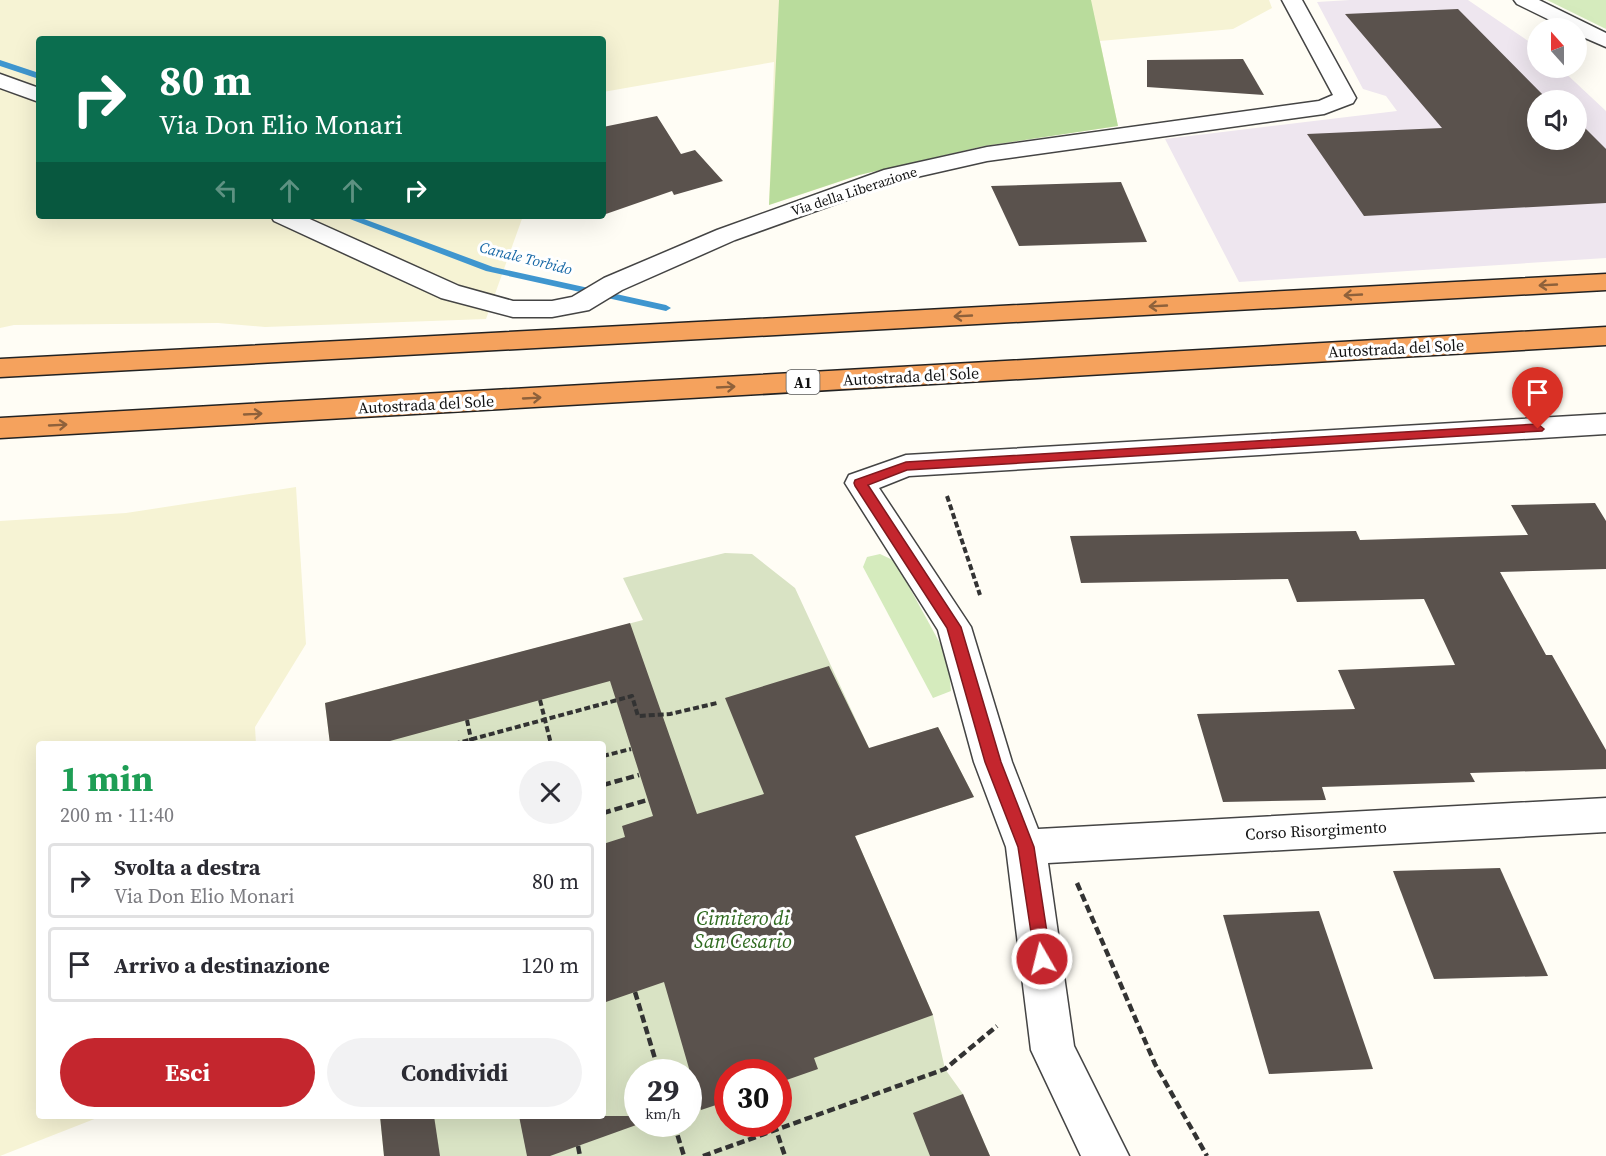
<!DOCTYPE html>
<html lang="it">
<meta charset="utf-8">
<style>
:root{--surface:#fff;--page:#f2f2f3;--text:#2b2b33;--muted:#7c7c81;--line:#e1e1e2;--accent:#c4262e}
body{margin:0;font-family:"Source Serif 4",serif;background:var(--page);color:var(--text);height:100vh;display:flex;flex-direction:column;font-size:22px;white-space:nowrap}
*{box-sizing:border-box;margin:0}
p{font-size:20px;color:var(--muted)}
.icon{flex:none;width:33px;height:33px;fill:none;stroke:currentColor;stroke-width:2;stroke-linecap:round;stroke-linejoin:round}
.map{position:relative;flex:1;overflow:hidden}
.drawer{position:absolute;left:36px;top:741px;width:570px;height:378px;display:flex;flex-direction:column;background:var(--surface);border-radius:6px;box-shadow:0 6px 24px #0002}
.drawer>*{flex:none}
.hud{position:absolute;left:36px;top:36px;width:570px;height:183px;border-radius:6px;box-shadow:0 6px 24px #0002;background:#0b6e4f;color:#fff;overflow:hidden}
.needle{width:39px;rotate:339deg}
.buttons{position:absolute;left:1527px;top:18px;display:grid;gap:12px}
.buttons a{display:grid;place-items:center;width:60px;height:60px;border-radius:50%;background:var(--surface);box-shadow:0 6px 24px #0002;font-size:30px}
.speed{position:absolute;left:624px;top:1059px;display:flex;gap:12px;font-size:30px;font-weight:700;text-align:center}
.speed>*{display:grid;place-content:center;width:78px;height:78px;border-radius:50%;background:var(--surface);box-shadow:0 6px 24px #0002;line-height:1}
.speed small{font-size:15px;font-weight:400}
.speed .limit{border:9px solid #d22;background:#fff;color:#111}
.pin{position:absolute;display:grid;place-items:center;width:51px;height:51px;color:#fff;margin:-62px -26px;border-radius:50% 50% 50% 0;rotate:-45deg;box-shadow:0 0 6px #0007}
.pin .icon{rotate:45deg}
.me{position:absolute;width:66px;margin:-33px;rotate:352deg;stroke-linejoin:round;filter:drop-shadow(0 0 4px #0008)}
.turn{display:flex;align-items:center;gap:21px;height:126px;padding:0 24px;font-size:27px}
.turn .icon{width:78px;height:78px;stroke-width:2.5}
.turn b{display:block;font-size:42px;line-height:51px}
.lanes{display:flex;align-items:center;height:57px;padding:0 24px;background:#0003;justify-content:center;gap:30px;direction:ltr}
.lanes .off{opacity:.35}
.round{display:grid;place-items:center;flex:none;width:63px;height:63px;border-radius:32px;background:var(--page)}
.summary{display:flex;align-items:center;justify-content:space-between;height:102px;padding:0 24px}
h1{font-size:36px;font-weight:700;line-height:45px;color:#1e9e55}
.primary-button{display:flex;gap:12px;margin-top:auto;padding:12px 24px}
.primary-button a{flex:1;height:69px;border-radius:36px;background:var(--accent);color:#fff;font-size:24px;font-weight:700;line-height:69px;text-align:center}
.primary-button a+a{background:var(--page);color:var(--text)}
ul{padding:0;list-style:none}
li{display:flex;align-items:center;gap:18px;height:75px;margin:0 12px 9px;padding:0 12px;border:3px solid var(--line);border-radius:6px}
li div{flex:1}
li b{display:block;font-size:22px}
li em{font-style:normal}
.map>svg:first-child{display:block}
.industrial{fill:#eee6ef;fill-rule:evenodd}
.farmland{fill:#f6f3d4}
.green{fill:#d5ebbd}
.forest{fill:#b9dc9c}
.cemetery{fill:#d9e3c4;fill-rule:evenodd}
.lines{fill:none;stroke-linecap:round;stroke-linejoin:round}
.stream{fill:#3f96cf;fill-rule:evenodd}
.building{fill:#5a524d}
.minor-casing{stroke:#444;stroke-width:3}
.motorway-casing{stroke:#222;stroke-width:3}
.path-far1{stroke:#333;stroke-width:4;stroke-dasharray:6 3;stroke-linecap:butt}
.path{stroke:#333;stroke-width:4.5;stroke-dasharray:8 4;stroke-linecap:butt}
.minor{fill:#fff;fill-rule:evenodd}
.motorway{fill:#f5a25d;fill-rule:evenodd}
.oneway{stroke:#8e613b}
.route{fill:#c4262e;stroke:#7f191e;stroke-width:1.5}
.labels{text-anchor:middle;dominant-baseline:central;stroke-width:6;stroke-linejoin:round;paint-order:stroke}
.far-street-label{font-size:14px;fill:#111;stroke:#fff}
.far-water-label{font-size:15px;font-style:italic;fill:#1768a6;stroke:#fff}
.shield{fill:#fff;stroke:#585858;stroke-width:1.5}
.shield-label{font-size:15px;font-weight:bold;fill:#111}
.street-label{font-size:16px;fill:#111;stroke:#fff}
.near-park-label{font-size:20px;font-style:italic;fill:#2f6b1f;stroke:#fff}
</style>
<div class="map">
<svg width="1606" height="1156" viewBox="0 0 1606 1156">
<rect width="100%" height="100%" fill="#fffdf5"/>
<path class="industrial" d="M1350,0H1468L1537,47L1538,68H1560L1606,111V258L1239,282L1165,139L1397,111L1386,96L1363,89L1317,2ZM1538,100H1576V140H1538Z"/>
<g class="farmland">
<polygon points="0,0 1269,0 1272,8 1233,29 1100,41 1118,126 984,146 859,175 769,205 774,62 603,92 603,39 39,39 39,216 523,216 486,319 265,327 218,323 14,325 0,328"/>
<polygon points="296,487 306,644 255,727 256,744 39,744 39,1116 102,1116 0,1156 0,521 126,513"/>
</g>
<g class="green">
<polygon points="1547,0 1606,0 1606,29"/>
<polygon points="880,554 895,561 948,658 951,691 933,698 863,567 867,557"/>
</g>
<polygon class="forest" points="779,0 1091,0 1118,126 984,146 859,175 769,205"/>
<path class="cemetery" d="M725,553L752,554L795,588L875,761L882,758L877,746L938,727L974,797L855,836L933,1015L945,1069L963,1094L990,1156H384L380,1116H603V744H330L325,703L643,620L623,578ZM638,1072H688V1124H638ZM728,1072H778V1124H728Z"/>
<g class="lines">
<g class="stream">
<polygon points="0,60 39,73 39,79 0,66"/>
<polygon points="342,216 356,216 493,267 666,305 671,308 666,311 486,271"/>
</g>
</g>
<g class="building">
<polygon points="1458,9 1548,100 1538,100 1538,140 1576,140 1578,121 1606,149 1606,203 1364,216 1307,134 1442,128 1345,14"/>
<polygon points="1243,59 1264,95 1147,87 1147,60"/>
<polygon points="657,116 681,154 695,150 723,181 674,195 672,191 603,215 603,127"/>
<polygon points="1121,182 1147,242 1019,246 991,186"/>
<polygon points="1595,503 1606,521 1606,569 1500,572 1546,655 1552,655 1606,750 1606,769 1470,773 1475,782 1322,787 1326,800 1223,802 1197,714 1355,709 1338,670 1455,665 1424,599 1297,602 1288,579 1081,583 1070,536 1356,531 1360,540 1528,535 1511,505"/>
<polygon points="630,623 697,814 764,794 725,698 829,666 869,748 938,727 974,797 855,836 933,1015 814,1058 818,1069 778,1083 778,1072 728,1072 728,1101 701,1110 664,982 603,1003 603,844 625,837 622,826 653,816 610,681 379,744 330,744 325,703"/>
<polygon points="1500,868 1548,976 1434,979 1393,871"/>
<polygon points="1319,911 1373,1069 1269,1074 1223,915"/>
<polygon points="963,1094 990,1156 930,1156 913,1113"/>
<polygon points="380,1116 434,1116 440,1156 384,1156"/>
<polygon points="519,1116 638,1116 639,1124 550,1156 527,1156"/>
</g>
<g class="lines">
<g class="minor-casing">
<g id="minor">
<polygon points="1282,0 1302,0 1356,98 1353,103 1324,114 987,161 899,181 735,240 622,290 589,310 552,317 513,317 441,298 274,221 271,216 303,216 459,286 513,301 552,301 572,297 604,278 717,230 884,170 987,147 1319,101 1333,95"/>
<polygon points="1514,0 1539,0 1606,33 1606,47 1576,34 1576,28 1566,28 1517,4"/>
<polygon points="0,74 39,88 39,102 0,88"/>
<polygon points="1606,414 1606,434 909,476 879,488 971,627 1012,762 1038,829 1606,798 1606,832 1048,863 1074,1046 1129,1156 1081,1156 1031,1050 1006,847 974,762 938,630 845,483 849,475 906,455"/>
</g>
</g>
<g class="motorway-casing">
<g id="motorway">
<polygon points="1606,274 1606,290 0,377 0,359"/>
<polygon points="1606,327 1606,345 0,438 0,418"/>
</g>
</g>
<g class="path-far1">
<polyline points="947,496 980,595"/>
<polyline points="540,700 551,744"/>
<polyline points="467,720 472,744"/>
<polyline points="454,744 632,696 638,716 670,714 717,703"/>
<polyline points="603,756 631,749"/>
</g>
<g class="path">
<polyline points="603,785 639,775"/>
<polyline points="603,813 647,800"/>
<polyline points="1077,883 1155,1064 1207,1156"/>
<polyline points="635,992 659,1072"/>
<polyline points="674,1124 684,1156"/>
<polyline points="774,1124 785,1156"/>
<polyline points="578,1146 580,1156"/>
<polyline points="703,1156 945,1069 997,1026"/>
</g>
<use href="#minor" class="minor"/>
<use href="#motorway" class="motorway"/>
</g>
<defs><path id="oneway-shaft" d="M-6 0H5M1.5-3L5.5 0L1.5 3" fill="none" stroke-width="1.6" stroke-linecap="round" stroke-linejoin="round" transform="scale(1.5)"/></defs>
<g class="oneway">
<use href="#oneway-shaft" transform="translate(1548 285) rotate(177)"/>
<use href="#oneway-shaft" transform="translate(1353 295) rotate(177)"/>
<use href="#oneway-shaft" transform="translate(1158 306) rotate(177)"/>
<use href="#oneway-shaft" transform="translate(963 316) rotate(177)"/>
<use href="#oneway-shaft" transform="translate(726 387) rotate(-3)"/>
<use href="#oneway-shaft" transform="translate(532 398) rotate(-3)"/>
<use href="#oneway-shaft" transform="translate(253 414) rotate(-3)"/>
<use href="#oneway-shaft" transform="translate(58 425) rotate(-3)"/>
</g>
<polygon class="route" points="1538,424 1544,429 1542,431 907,470 868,485 961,627 1001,762 1034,847 1051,959 1048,965 1042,967 1036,965 1018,847 985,762 947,628 855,486 854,483 855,480 906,462"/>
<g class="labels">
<g class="far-street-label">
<text transform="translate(854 191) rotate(-18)">Via della Liberazione</text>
</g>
<g class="far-water-label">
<text transform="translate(526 258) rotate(14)">Canale Torbido</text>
</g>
<rect class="shield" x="786.5" y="370" width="33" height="24" rx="4.5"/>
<g class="shield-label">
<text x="803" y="382">A1</text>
</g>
<g class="street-label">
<text transform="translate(1396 348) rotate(-3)">Autostrada del Sole</text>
<text transform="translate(911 376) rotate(-3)">Autostrada del Sole</text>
<text transform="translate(426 404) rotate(-3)">Autostrada del Sole</text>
<text transform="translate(1316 830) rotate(-3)">Corso Risorgimento</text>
</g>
<g class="near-park-label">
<text x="743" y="918">Cimitero di<tspan x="743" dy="23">San Cesario</tspan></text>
</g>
</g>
</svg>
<div class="buttons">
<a><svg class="needle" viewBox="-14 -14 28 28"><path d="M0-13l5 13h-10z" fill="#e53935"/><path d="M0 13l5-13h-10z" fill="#7c7c81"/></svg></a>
<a><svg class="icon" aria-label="sound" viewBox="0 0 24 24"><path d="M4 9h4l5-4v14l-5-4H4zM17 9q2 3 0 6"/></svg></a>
</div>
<div class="speed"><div>29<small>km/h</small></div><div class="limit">30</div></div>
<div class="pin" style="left:1538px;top:429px;background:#d93025"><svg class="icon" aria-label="arrive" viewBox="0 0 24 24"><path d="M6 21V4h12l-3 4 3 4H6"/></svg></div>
<svg class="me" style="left:1042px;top:959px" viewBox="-20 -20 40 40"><circle r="17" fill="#c4262e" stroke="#fff" stroke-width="3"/><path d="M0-11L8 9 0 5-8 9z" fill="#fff"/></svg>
<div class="hud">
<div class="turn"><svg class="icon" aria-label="right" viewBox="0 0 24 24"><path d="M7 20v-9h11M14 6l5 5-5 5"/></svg><div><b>80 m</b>Via Don Elio Monari</div></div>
<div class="lanes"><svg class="icon off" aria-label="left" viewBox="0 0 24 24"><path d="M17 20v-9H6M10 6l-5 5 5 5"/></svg><svg class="icon off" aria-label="ahead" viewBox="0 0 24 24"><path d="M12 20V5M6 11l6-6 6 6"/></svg><svg class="icon off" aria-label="ahead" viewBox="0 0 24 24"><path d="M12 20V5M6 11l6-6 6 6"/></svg><svg class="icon" aria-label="right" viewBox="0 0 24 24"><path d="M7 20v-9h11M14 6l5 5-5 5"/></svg></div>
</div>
<section class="drawer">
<div class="summary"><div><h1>1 min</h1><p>200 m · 11:40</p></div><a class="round"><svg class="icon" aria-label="close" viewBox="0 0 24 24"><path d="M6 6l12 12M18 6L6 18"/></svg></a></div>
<ul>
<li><svg class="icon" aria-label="right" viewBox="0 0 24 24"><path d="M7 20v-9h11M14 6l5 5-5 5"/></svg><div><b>Svolta a destra</b><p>Via Don Elio Monari</p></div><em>80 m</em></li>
<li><svg class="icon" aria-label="arrive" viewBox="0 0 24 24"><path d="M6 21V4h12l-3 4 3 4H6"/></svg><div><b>Arrivo a destinazione</b></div><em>120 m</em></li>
</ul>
<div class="primary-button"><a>Esci</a><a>Condividi</a></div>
</section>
</div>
